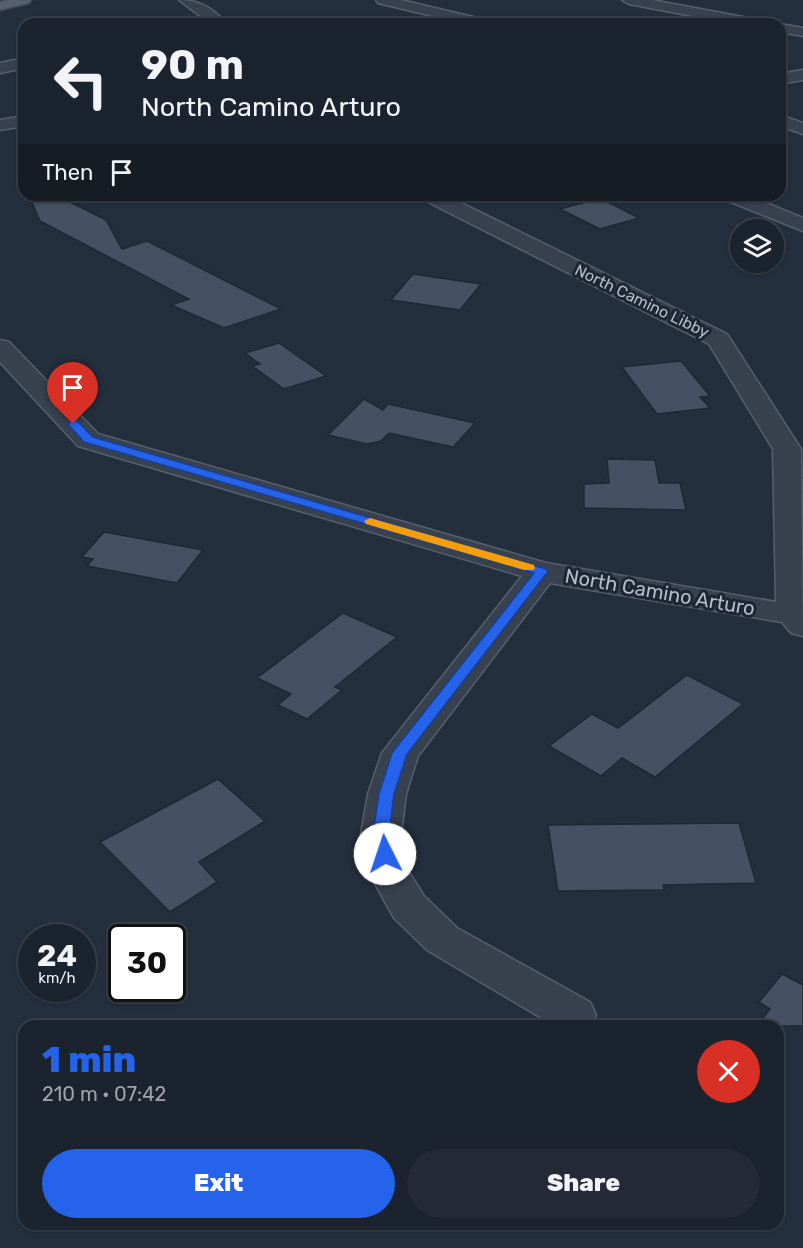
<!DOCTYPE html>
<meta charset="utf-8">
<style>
:root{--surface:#1b232e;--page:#242b36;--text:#f1f3f6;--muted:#a0a4aa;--line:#39404a;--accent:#2563eb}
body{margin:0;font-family:Rubik,sans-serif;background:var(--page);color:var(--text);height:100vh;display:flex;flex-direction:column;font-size:22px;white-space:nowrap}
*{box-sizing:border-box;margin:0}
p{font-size:20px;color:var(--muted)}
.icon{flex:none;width:33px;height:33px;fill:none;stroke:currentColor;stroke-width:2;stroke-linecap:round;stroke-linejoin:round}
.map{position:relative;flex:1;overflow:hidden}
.side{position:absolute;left:18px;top:1020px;width:766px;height:210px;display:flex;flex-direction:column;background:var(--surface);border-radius:18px;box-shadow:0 2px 4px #0004,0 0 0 2px var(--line)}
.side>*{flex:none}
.hud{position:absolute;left:18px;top:18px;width:768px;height:183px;border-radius:18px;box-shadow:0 2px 4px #0004,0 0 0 2px var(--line);background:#1b232e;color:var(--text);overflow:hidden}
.controls{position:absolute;left:730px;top:219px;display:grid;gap:12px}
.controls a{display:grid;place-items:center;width:54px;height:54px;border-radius:50%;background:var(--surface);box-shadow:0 2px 4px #0004,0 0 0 2px var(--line);font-size:30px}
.speed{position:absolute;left:18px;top:924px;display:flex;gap:12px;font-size:30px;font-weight:700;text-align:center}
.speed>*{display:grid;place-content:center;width:78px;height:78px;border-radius:50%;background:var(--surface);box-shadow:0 2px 4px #0004,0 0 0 2px var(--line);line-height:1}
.speed small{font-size:15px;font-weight:400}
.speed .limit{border:3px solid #111;border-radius:9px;background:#fff;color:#111}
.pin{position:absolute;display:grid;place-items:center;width:51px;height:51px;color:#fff;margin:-62px -26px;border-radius:50% 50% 50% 0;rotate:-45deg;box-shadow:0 0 6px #0007}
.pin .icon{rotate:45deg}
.me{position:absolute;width:66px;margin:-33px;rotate:356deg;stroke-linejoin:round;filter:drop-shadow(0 0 4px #0008)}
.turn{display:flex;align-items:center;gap:21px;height:126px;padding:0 24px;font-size:27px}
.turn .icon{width:78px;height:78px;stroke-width:2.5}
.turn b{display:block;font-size:42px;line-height:51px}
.then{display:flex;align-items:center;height:57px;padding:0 24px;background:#0003;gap:12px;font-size:22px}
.round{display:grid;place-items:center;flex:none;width:63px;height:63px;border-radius:32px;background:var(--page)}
.overview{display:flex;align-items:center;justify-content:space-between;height:102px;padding:0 24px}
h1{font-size:36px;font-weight:800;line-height:45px;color:var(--accent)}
.action{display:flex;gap:12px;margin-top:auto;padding:12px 24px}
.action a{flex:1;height:69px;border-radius:36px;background:var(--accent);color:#fff;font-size:24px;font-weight:800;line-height:69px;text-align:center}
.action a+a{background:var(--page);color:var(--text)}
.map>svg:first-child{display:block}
.building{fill:#455162;stroke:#1f2835;stroke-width:1.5}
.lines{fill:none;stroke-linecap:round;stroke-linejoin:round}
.minor-casing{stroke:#565f6c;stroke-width:3}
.major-casing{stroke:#414a57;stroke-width:3}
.minor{fill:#38414e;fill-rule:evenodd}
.major{fill:#56606e;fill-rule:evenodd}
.route{fill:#2563eb;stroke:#184099;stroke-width:1.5}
.slow{fill:#f59e0b}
.labels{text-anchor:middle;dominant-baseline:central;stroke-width:6;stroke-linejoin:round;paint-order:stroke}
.far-street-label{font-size:16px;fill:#b4bcc9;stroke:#1d2633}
.street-label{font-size:20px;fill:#b4bcc9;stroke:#1d2633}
</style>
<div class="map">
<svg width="803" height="1248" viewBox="0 0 803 1248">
<rect width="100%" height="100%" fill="#242f3e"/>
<g class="building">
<polygon points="58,196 106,220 122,249 147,241 281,309 224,328 171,305 189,299 40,221 31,200"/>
<polygon points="600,198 639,218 600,229 560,209"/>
<polygon points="413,274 481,284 460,310 391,300"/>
<polygon points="279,343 326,376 284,389 252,366 260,364 245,353"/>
<polygon points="681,361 710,396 700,397 710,408 657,414 622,367"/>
<polygon points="364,399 383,410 388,404 475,423 453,447 389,433 381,441 367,444 328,435"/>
<polygon points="607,459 655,460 659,483 680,483 686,510 584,508 584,484 609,483"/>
<polygon points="104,532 203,550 177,583 87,566 93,559 82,557"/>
<polygon points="343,613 397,637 335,687 342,690 307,719 278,705 291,694 257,678"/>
<polygon points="687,675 743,704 655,777 622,758 601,776 549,746 592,714 618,728"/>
<polygon points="218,779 265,821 199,862 217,882 170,912 100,842"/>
<polygon points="739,823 756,883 663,885 664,890 558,891 548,825"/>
<polygon points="782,974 803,985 803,1026 757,1026 770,1009 759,1002"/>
</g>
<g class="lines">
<g class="minor-casing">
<g id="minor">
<path d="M179,0C199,0 214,8 226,24H211Z"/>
<polygon points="376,0 401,0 490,21 492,24 466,24 378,3"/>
<polygon points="622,0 652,0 759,20 766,24 735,24 629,4"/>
<polygon points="778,24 780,24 803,28 803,36 780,32"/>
<polygon points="24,58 24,68 0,73 0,63"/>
<polygon points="803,70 803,80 780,84 780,74"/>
<polygon points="780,115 803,123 803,134 780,126"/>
<polygon points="24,116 24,126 0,130 0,120"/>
<polygon points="419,195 445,195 727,334 801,449 803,636 791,633 782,622 550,583 418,756 406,794 401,834 409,872 424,896 457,928 590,1002 596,1015 591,1026 555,1026 427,950 394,918 369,873 361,834 368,794 382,753 522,576 78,446 0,362 0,340 9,342 98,434 546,563 776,602 773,449 709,344 422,199"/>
<polygon points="720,195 747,195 803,218 803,231 723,199"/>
</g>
</g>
<g class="major-casing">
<polygon id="major" points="7,0 31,0 29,3 0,10 0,2"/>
</g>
<use href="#minor" class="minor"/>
<use href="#major" class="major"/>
</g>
<polygon class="route" points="73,420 77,421 93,437 546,569 548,572 546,574 407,754 394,794 389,834 393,854 391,858 379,858 373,834 379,794 392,753 534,573 84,442 68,424"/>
<polygon class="slow" points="370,518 534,565 535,568 534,570 524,570 366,524 364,521"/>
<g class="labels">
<g class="far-street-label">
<text transform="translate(642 301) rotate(26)">North Camino Libby</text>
</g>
<g class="street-label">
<text transform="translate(660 592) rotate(10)">North Camino Arturo</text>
</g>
</g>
</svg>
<div class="controls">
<a><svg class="icon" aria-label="layers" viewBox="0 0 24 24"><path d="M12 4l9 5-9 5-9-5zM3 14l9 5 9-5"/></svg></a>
</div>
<div class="speed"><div>24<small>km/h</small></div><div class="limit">30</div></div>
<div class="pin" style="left:73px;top:424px;background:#d93025"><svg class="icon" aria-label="arrive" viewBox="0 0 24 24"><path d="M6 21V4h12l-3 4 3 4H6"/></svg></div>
<svg class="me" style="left:385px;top:854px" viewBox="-20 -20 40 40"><circle r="19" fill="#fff"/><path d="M0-13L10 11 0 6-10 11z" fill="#2563eb"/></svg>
<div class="hud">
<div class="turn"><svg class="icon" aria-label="left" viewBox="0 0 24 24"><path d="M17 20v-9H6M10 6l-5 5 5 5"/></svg><div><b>90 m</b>North Camino Arturo</div></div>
<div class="then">Then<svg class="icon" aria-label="arrive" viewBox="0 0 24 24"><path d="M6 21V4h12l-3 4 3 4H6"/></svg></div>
</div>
<section class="side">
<div class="overview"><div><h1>1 min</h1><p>210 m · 07:42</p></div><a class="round" style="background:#d93025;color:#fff"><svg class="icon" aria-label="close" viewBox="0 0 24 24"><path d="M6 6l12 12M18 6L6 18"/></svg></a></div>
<div class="action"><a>Exit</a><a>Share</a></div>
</section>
</div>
